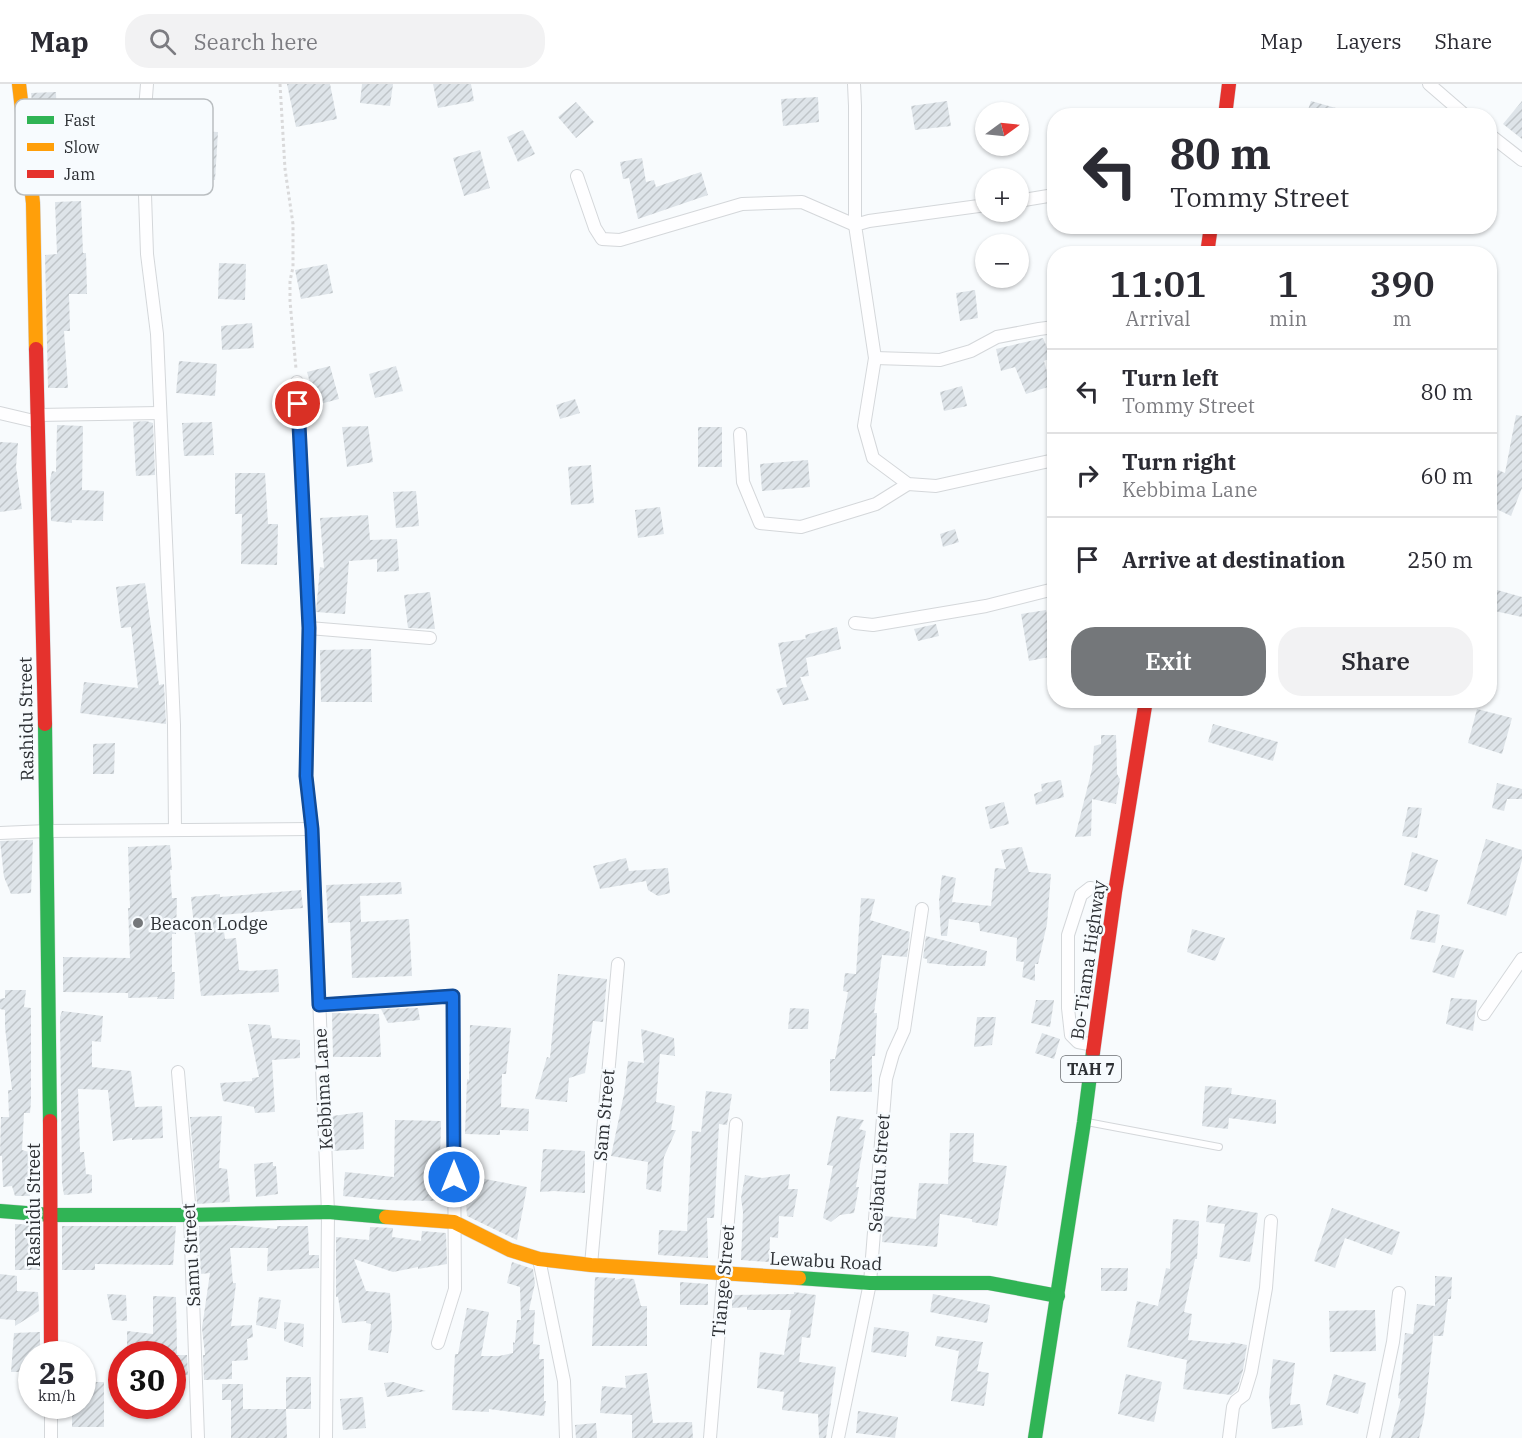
<!DOCTYPE html>
<meta charset="utf-8">
<style>
:root{--surface:#fff;--page:#f2f2f3;--text:#2b2b33;--muted:#7c7c81;--line:#e1e1e2;--accent:#74777a}
body{margin:0;font-family:"IBM Plex Serif",serif;background:var(--page);color:var(--text);height:100vh;display:flex;flex-direction:column;font-size:22px;white-space:nowrap}
*{box-sizing:border-box;margin:0}
p{font-size:20px;color:var(--muted)}
.icon{flex:none;width:33px;height:33px;fill:none;stroke:currentColor;stroke-width:2;stroke-linecap:round;stroke-linejoin:round}
.map{position:relative;flex:1;overflow:hidden}
.side{position:absolute;left:1047px;top:162px;width:450px;height:462px;display:flex;flex-direction:column;background:var(--surface);border-radius:24px;box-shadow:0 2px 4px #0004}
.side>*{flex:none}
.guide{position:absolute;left:1047px;top:24px;width:450px;height:126px;border-radius:24px;box-shadow:0 2px 4px #0004;background:#fff;color:var(--text);overflow:hidden}
.needle{width:39px;rotate:75deg}
.buttons{position:absolute;left:975px;top:18px;display:grid;gap:12px}
.buttons a{display:grid;place-items:center;width:54px;height:54px;border-radius:50%;background:var(--surface);box-shadow:0 2px 4px #0004;font-size:30px}
.speed{position:absolute;left:18px;top:1257px;display:flex;gap:12px;font-size:30px;font-weight:700;text-align:center}
.speed>*{display:grid;place-content:center;width:78px;height:78px;border-radius:50%;background:var(--surface);box-shadow:0 2px 4px #0004;line-height:1}
.speed small{font-size:15px;font-weight:400}
.speed .limit{border:9px solid #d22;background:#fff;color:#111}
.pin{position:absolute;display:grid;place-items:center;width:51px;height:51px;color:#fff;margin:-26px;border:3px solid #fff;border-radius:50%;box-shadow:0 2px 6px #0007}
.me{position:absolute;width:66px;margin:-33px;rotate:0deg;stroke-linejoin:round;filter:drop-shadow(0 0 4px #0008)}
.turn{display:flex;align-items:center;gap:21px;height:126px;padding:0 24px;font-size:27px}
.turn .icon{width:78px;height:78px;stroke-width:2.5}
.turn b{display:block;font-size:42px;line-height:51px}
.eta{display:flex;justify-content:space-evenly;align-items:center;height:102px;text-align:center}
.eta b{font-size:36px;font-weight:600;line-height:42px}
.primary-button{display:flex;gap:12px;margin-top:auto;padding:12px 24px}
.primary-button a{flex:1;height:69px;border-radius:24px;background:var(--accent);color:#fff;font-size:24px;font-weight:600;line-height:69px;text-align:center}
.primary-button a+a{background:var(--page);color:var(--text)}
ul{padding:0;list-style:none}
li{display:flex;align-items:center;gap:18px;height:84px;padding:0 24px;border-top:2px solid var(--line)}
li div{flex:1}
li b{display:block;font-size:22px}
li em{font-style:normal}
header{display:flex;align-items:center;gap:36px;box-sizing:border-box;height:84px;padding:0 30px;background:var(--surface);border-bottom:2px solid var(--line)}
header strong{font-size:28px}
nav{display:flex;gap:33px;margin-inline-start:auto;font-size:21px}
.search{width:420px;height:54px;background:var(--page);display:flex;align-items:center;gap:15px;box-sizing:border-box;padding:0 21px;border-radius:24px;color:var(--muted);font-size:22px}
.map>svg:first-child{display:block}
.building{fill:url(#building-hatch)}
.lines{fill:none;stroke-linecap:round;stroke-linejoin:round}
.lane-casing{stroke:#d4d7da;stroke-width:8}
.street-casing{stroke:#d4d7da;stroke-width:14}
.fast-casing{stroke:#d4d7da;stroke-width:15}
.slow-casing{stroke:#d4d7da;stroke-width:15}
.jam-casing{stroke:#d4d7da;stroke-width:15}
.path{stroke:#d9d9da;stroke-width:3;stroke-dasharray:3 3;stroke-linecap:butt}
.lane{stroke:#fefeff;stroke-width:6}
.street{stroke:#fefeff;stroke-width:12}
.fast{stroke:#30b455;stroke-width:14}
.slow{stroke:#ff9f0a;stroke-width:14}
.jam{stroke:#e5322d;stroke-width:14}
.route-casing{stroke:#114b97;stroke-width:15}
.route{stroke:#1a73e8;stroke-width:10}
.poi-dot{fill:#74777a;stroke:#f7fbfe;stroke-width:2}
.labels{text-anchor:middle;dominant-baseline:central;stroke-width:5;stroke-linejoin:round;paint-order:stroke}
.shield{fill:#f7fbfe;stroke:#6a6d71;stroke-width:1.5}
.shield-label{font-size:16px;font-weight:bold;fill:#2d3034}
.street-label{font-size:18px;fill:#2d3034;stroke:#f7fbfe}
.poi-label{font-size:18px;fill:#2d3034;stroke:#f7fbfe;text-anchor:start}
.key{fill:#f7fbfe;stroke:#babec1;stroke-width:1.5}
.key-label{font-size:16px;fill:#2d3034}
</style>
<header>
<strong>Map</strong>
<div class="search"><svg class="icon" aria-label="search" viewBox="0 0 24 24"><circle cx="10" cy="10" r="6"/><path d="M15 15l6 6"/></svg>Search here</div>
<nav><a>Map</a><a>Layers</a><a>Share</a></nav>
</header>
<div class="map">
<svg width="1522" height="1354" viewBox="0 0 1522 1354">
<defs>
<pattern id="building-hatch" width="6" height="6" patternUnits="userSpaceOnUse" patternTransform="scale(1.5)"><rect width="6" height="6" fill="#dee4e9"/><path d="M-1 1l2-2M0 6l6-6M5 7l2-2" fill="none" stroke="#bfc4c8"/></pattern>
</defs>
<rect width="100%" height="100%" fill="#f8fbfd"/>
<g class="building">
<polygon points="287,0 330,0 337,35 296,43"/>
<polygon points="362,0 393,0 390,22 360,19"/>
<polygon points="433,0 471,0 474,17 438,24"/>
<polygon points="56,8 57,42 35,43 31,9"/>
<polygon points="818,13 819,38 783,42 781,15"/>
<polygon points="947,17 951,42 915,46 911,22"/>
<polygon points="1311,17 1350,28 1350,32 1306,32"/>
<polygon points="1522,17 1522,55 1503,40"/>
<polygon points="576,18 594,38 576,54 558,33"/>
<polygon points="523,46 535,70 518,78 507,53"/>
<polygon points="192,47 218,48 215,96 188,95"/>
<polygon points="480,66 490,104 464,112 453,74"/>
<polygon points="642,74 646,98 654,96 656,103 701,88 708,111 638,135 629,94 623,95 620,78"/>
<polygon points="81,117 83,169 86,169 87,210 69,210 70,247 64,247 68,304 48,304 45,171 57,170 55,118"/>
<polygon points="219,179 246,180 245,216 218,215"/>
<polygon points="327,180 333,209 301,215 295,186"/>
<polygon points="975,206 978,234 960,237 956,209"/>
<polygon points="252,239 254,264 222,266 221,242"/>
<polygon points="1043,254 1051,273 1044,277 1051,302 1026,310 1015,283 1001,287 996,265"/>
<polygon points="179,277 217,280 215,312 176,309"/>
<polygon points="330,282 339,315 316,321 307,288"/>
<polygon points="396,282 403,307 375,314 369,290"/>
<polygon points="962,302 967,322 944,327 940,308"/>
<polygon points="575,315 580,329 560,335 556,321"/>
<polygon points="1516,331 1522,332 1522,404 1511,432 1490,422 1498,386 1505,389"/>
<polygon points="146,337 153,339 155,391 136,392 133,338"/>
<polygon points="212,338 214,371 184,372 182,339"/>
<polygon points="57,341 83,342 82,406 104,407 103,437 72,436 72,439 51,437 50,396 52,387 56,388"/>
<polygon points="368,342 373,378 347,383 342,343"/>
<rect x="698" y="343" width="24" height="40"/>
<polygon points="0,358 18,359 16,383 22,425 0,428"/>
<polygon points="808,376 810,403 762,407 760,380"/>
<polygon points="591,381 594,419 571,421 568,383"/>
<polygon points="235,389 265,389 268,440 278,440 277,481 241,480 242,430 235,430"/>
<polygon points="416,407 419,442 396,444 393,408"/>
<polygon points="660,423 664,450 638,454 635,426"/>
<polygon points="368,431 370,456 397,455 399,487 377,488 377,475 349,477 345,530 316,528 320,483 324,484 320,434"/>
<polygon points="955,445 959,458 943,463 940,450"/>
<polygon points="145,499 159,601 164,600 166,640 80,629 84,598 138,604 131,543 121,544 116,503"/>
<polygon points="1490,504 1522,513 1522,533 1490,526"/>
<polygon points="430,508 435,545 408,544 404,511"/>
<polygon points="1046,526 1054,572 1029,577 1021,530"/>
<polygon points="936,540 939,552 918,557 914,545"/>
<polygon points="837,543 841,565 806,574 809,592 800,593 809,616 783,621 776,605 787,603 778,559 806,555 805,551"/>
<polygon points="371,565 372,618 321,618 320,566"/>
<polygon points="1477,625 1512,634 1502,670 1468,659"/>
<polygon points="1213,640 1278,658 1273,677 1208,658"/>
<polygon points="1101,651 1116,651 1117,690 1120,695 1116,720 1092,715 1091,752 1075,753 1092,685 1094,662 1101,660"/>
<polygon points="115,659 114,690 93,690 93,660"/>
<polygon points="1061,696 1064,713 1036,721 1034,710 1042,707 1041,700"/>
<polygon points="1497,699 1522,705 1522,715 1507,715 1504,727 1492,724"/>
<polygon points="1004,718 1009,740 990,745 985,723"/>
<polygon points="1408,723 1422,724 1417,754 1402,752"/>
<polygon points="1486,755 1522,766 1522,776 1506,832 1467,820"/>
<polygon points="33,756 31,809 11,810 4,793 0,757"/>
<polygon points="170,761 172,786 170,786 172,814 177,814 176,850 172,850 172,888 175,888 174,915 157,915 158,913 128,914 128,909 63,908 63,873 130,874 128,824 130,824 128,763"/>
<polygon points="1022,763 1029,788 1051,790 1047,840 1038,880 1035,880 1035,897 1022,893 1024,878 1016,877 1017,854 980,847 979,839 949,835 947,852 941,852 939,816 942,791 956,794 952,818 991,822 995,784 1006,785 1001,766"/>
<polygon points="1412,768 1438,776 1427,808 1404,801"/>
<polygon points="626,774 629,787 668,784 670,809 658,812 648,806 646,797 600,805 593,782"/>
<polygon points="401,798 402,810 360,812 361,838 409,835 412,892 352,894 350,838 328,839 326,801"/>
<polygon points="301,806 303,824 222,831 225,855 236,854 239,886 250,887 278,885 279,908 201,912 191,813 220,810 220,813"/>
<polygon points="861,814 875,815 870,836 910,848 907,873 882,871 874,929 877,929 875,972 872,972 872,1008 830,1007 830,975 835,975 848,908 843,907 845,889 856,890"/>
<polygon points="1417,826 1440,831 1435,859 1410,855"/>
<polygon points="1192,845 1225,854 1215,877 1187,868"/>
<polygon points="926,852 987,867 985,882 946,882 947,881 927,879 927,875 923,874"/>
<polygon points="1442,861 1464,866 1454,894 1432,888"/>
<polygon points="558,890 607,895 603,938 593,937 585,989 569,994 567,1018 535,1015 547,973 550,974"/>
<polygon points="5,906 26,906 24,923 31,924 31,1017 30,1029 24,1029 22,1066 29,1068 28,1076 30,1076 30,1112 15,1112 12,1102 3,1103 2,1072 0,1072 1,1033 9,1033 8,1006 12,1006 5,943 5,926 0,925 0,915 5,914"/>
<polygon points="1451,914 1477,916 1473,947 1446,940"/>
<polygon points="1036,916 1054,916 1050,943 1031,939"/>
<polygon points="418,924 420,936 388,939 381,925"/>
<polygon points="790,924 809,925 808,945 788,945"/>
<polygon points="62,927 103,932 101,958 92,957 92,983 131,987 135,1023 162,1022 163,1054 132,1056 132,1054 113,1057 108,1006 78,1005 80,1068 84,1068 86,1090 92,1091 92,1109 64,1111 62,1098 60,933"/>
<polygon points="332,929 379,930 381,973 333,973"/>
<polygon points="977,933 996,933 992,961 974,963"/>
<polygon points="248,940 270,941 272,954 300,956 300,974 272,976 275,1028 255,1029 254,1023 223,1017 220,999 252,997 252,994 259,993"/>
<polygon points="470,941 511,944 506,990 502,990 501,1023 529,1025 528,1047 500,1046 500,1051 465,1050 467,995 469,996"/>
<polygon points="641,945 674,954 675,972 660,970 656,1018 675,1022 671,1046 676,1046 664,1073 661,1108 646,1105 648,1078 611,1072 624,1010 628,977 644,979"/>
<polygon points="1042,949 1060,955 1054,975 1035,969"/>
<polygon points="1205,1002 1232,1004 1231,1010 1276,1016 1276,1040 1229,1034 1228,1045 1202,1042"/>
<polygon points="706,1007 732,1010 727,1041 719,1040 714,1134 707,1134 708,1174 658,1171 659,1146 687,1147 692,1047 701,1048"/>
<polygon points="363,1028 364,1065 334,1067 332,1032"/>
<polygon points="222,1032 219,1084 227,1085 230,1118 197,1120 190,1033"/>
<polygon points="837,1032 864,1036 859,1045 866,1047 856,1103 859,1103 854,1129 840,1131 831,1138 823,1134 833,1082 827,1081"/>
<polygon points="395,1036 441,1037 439,1117 382,1116 343,1112 345,1088 394,1093"/>
<polygon points="950,1049 974,1049 973,1078 1007,1082 997,1142 972,1138 972,1135 940,1130 937,1163 882,1158 884,1132 916,1135 919,1099 948,1100"/>
<polygon points="543,1065 585,1067 585,1109 554,1107 540,1108"/>
<polygon points="273,1078 273,1082 276,1082 278,1110 256,1113 254,1080"/>
<polygon points="790,1090 788,1105 798,1105 793,1133 779,1132 778,1154 770,1153 769,1178 741,1176 743,1128 741,1114 745,1091 762,1094"/>
<polygon points="464,1091 527,1103 517,1156 467,1132"/>
<polygon points="1208,1121 1258,1129 1250,1178 1219,1173 1225,1140 1206,1138"/>
<polygon points="1332,1124 1400,1148 1392,1171 1345,1154 1335,1184 1314,1177"/>
<polygon points="1173,1135 1199,1137 1197,1175 1195,1175 1184,1228 1192,1230 1188,1256 1230,1260 1231,1258 1247,1261 1243,1286 1237,1306 1231,1311 1183,1305 1187,1276 1127,1263 1137,1217 1158,1222 1166,1184 1170,1185"/>
<polygon points="15,1140 40,1141 40,1186 15,1186"/>
<polygon points="234,1141 277,1145 277,1142 308,1142 309,1171 319,1171 319,1184 267,1187 268,1164 230,1164 233,1199 236,1199 231,1242 252,1241 253,1253 247,1255 248,1276 232,1277 232,1295 204,1296 203,1271 205,1271 202,1244 210,1189 200,1190 199,1142"/>
<polygon points="62,1142 176,1142 173,1181 95,1180 95,1186 62,1186"/>
<polygon points="370,1143 393,1144 392,1153 421,1157 422,1147 446,1149 447,1180 418,1185 418,1183 393,1188 354,1175 366,1207 390,1209 392,1243 388,1269 368,1266 371,1240 366,1239 366,1237 342,1239 338,1213 336,1213 336,1153 369,1156"/>
<polygon points="512,1178 533,1185 535,1199 529,1226 535,1226 533,1260 540,1261 539,1275 544,1275 544,1317 546,1317 544,1332 489,1325 489,1328 452,1326 455,1270 458,1270 467,1224 489,1228 481,1272 499,1272 513,1269 513,1258 515,1259 517,1236 521,1236 520,1203 507,1199"/>
<polygon points="1101,1184 1128,1184 1127,1207 1101,1207"/>
<polygon points="0,1190 17,1192 17,1207 38,1208 39,1227 15,1242 15,1236 0,1235"/>
<polygon points="1435,1192 1452,1193 1451,1215 1448,1215 1443,1252 1434,1252 1434,1246 1424,1333 1419,1354 1391,1354 1401,1315 1398,1314 1405,1249 1413,1250 1417,1220 1435,1222"/>
<polygon points="595,1193 615,1194 615,1196 623,1194 634,1195 641,1222 647,1222 647,1262 592,1262"/>
<polygon points="680,1198 708,1200 708,1221 680,1221"/>
<polygon points="794,1208 816,1211 810,1254 802,1253 799,1278 836,1283 826,1354 819,1354 818,1330 782,1326 784,1308 757,1304 760,1268 784,1271 791,1226 747,1226 747,1223 732,1224 732,1211 794,1210"/>
<polygon points="107,1210 126,1211 127,1237 112,1236"/>
<polygon points="933,1210 990,1221 987,1239 930,1228"/>
<polygon points="153,1212 176,1213 177,1270 127,1270 127,1247 153,1250"/>
<polygon points="259,1213 281,1216 276,1245 256,1241"/>
<polygon points="1375,1226 1376,1267 1330,1268 1329,1227"/>
<polygon points="284,1238 304,1240 303,1263 284,1257"/>
<polygon points="874,1243 909,1248 906,1273 871,1268"/>
<polygon points="40,1248 40,1270 32,1270 32,1288 11,1288 14,1249"/>
<polygon points="937,1252 983,1258 977,1287 989,1289 984,1322 951,1317 959,1267 935,1262"/>
<polygon points="172,1271 187,1271 188,1291 172,1292"/>
<polygon points="1273,1275 1295,1279 1290,1321 1300,1320 1303,1341 1272,1345 1269,1312"/>
<polygon points="647,1289 653,1339 692,1338 693,1354 632,1354 632,1331 600,1329 602,1302 626,1304 625,1292"/>
<polygon points="1126,1290 1162,1298 1154,1338 1118,1330"/>
<polygon points="1334,1290 1366,1299 1358,1330 1326,1321"/>
<rect x="286" y="1293" width="25" height="32"/>
<polygon points="82,1298 104,1298 104,1343 72,1343 72,1322 82,1322"/>
<polygon points="393,1298 426,1307 387,1313 384,1299"/>
<polygon points="222,1300 243,1300 243,1325 286,1325 287,1354 231,1354 231,1316 222,1316"/>
<polygon points="363,1313 366,1344 343,1346 340,1315"/>
<polygon points="858,1327 898,1333 895,1354 856,1349"/>
<polygon points="596,1339 597,1354 576,1354 575,1341"/>
</g>
<g class="lines">
<g class="lane-casing">
<polyline id="lane" points="1087,1038 1219,1063"/>
</g>
<g class="street-casing">
<g id="street">
<polyline points="147,0 143,51 147,170 157,250 174,641 175,746"/>
<polyline points="1429,0 1466,32"/>
<polyline points="1490,51 1522,76"/>
<polyline points="577,92 595,144 602,155 620,156 742,120 802,118 855,141 855,22 854,0"/>
<polyline points="1018,117 1054,111"/>
<polyline points="986,121 869,137 855,141 875,274 864,342 873,374 908,400 936,402 1054,376"/>
<polyline points="875,274 940,276 971,267 997,253 1039,245 1054,243"/>
<polyline points="297,298 309,544 306,692 312,745 328,1128 326,1354"/>
<polyline points="0,329 38,338"/>
<polyline points="37,331 160,329"/>
<polyline points="740,350 743,398 760,439 801,443 876,420 908,400"/>
<polyline points="855,539 873,541 986,522 1054,505"/>
<polyline points="309,544 430,554"/>
<polyline points="0,749 47,747 312,745"/>
<polyline points="319,921 453,912 455,1205 438,1259"/>
<polyline points="1484,930 1522,875"/>
<polyline points="1094,961 1078,958 1071,951 1068,924 1068,851 1081,811 1090,804 1115,808"/>
<polyline points="178,988 190,1131 198,1354"/>
<polyline points="539,1175 564,1297 566,1354"/>
<polyline points="591,1181 618,880"/>
<polyline points="51,1354 51,1322"/>
<polyline points="710,1354 736,1040"/>
<polyline points="838,1354 870,1199 886,995 893,970 904,946 922,825"/>
<polyline points="1229,1354 1233,1323 1236,1317 1244,1311 1251,1288 1266,1204 1271,1137"/>
<polyline points="1373,1354 1393,1258 1399,1209"/>
</g>
</g>
<g class="fast-casing">
<g id="fast">
<polyline points="45,640 50,1037"/>
<polyline points="0,1127 51,1131 190,1131 328,1128 386,1133"/>
<polyline points="799,1194 870,1199 989,1199 1058,1212"/>
<polyline points="1035,1354 1084,1038 1093,968"/>
</g>
</g>
<g class="slow-casing">
<g id="slow">
<polyline points="19,0 33,119 36,265"/>
<polyline points="386,1133 454,1138 510,1166 539,1175 591,1181 799,1194"/>
</g>
</g>
<g class="jam-casing">
<g id="jam">
<polyline points="1225,32 1229,0"/>
<polyline points="1207,170 1211,142"/>
<polyline points="36,265 45,640"/>
<polyline points="1093,968 1115,808 1146,616"/>
<polyline points="50,1037 51,1270"/>
</g>
</g>
<polyline class="path" points="280,0 285,85 293,140 293,183 290,197 290,217 296,285"/>
<use href="#lane" class="lane"/>
<use href="#street" class="street"/>
<use href="#fast" class="fast"/>
<use href="#slow" class="slow"/>
<use href="#jam" class="jam"/>
</g>
<g class="lines">
<g class="route-casing">
<polyline id="route" points="298,320 309,544 306,692 312,745 319,921 453,912 454,1093"/>
</g>
<use href="#route" class="route"/>
</g>
<circle class="poi-dot" cx="138" cy="839" r="6"/>
<g class="labels">
<rect class="shield" x="1061" y="972" width="60" height="26" rx="4.5"/>
<g class="shield-label">
<text x="1091" y="985">TAH 7</text>
</g>
<g class="street-label">
<text transform="translate(26 635) rotate(-91)">Rashidu Street</text>
<text transform="translate(1088 876) rotate(-82)">Bo-Tiama Highway</text>
<text transform="translate(323 1005) rotate(-93)">Kebbima Lane</text>
<text transform="translate(604 1031) rotate(-85)">Sam Street</text>
<text transform="translate(879 1089) rotate(-86)">Seibatu Street</text>
<text transform="translate(33 1121) rotate(-90)">Rashidu Street</text>
<text transform="translate(191 1171) rotate(-93)">Samu Street</text>
<text transform="translate(826 1177) rotate(3)">Lewabu Road</text>
<text transform="translate(723 1197) rotate(-85)">Tiange Street</text>
</g>
<g class="poi-label">
<text x="150" y="839">Beacon Lodge</text>
</g>
</g>
<rect x="15" y="15" width="198" height="96" rx="9" class="key"/>
<rect x="27" y="32" width="27" height="8" fill="#30b455"/>
<rect x="27" y="59" width="27" height="8" fill="#ff9f0a"/>
<rect x="27" y="86" width="27" height="8" fill="#e5322d"/>
<g class="key-label">
<text x="64" y="42">Fast</text>
<text x="64" y="69">Slow</text>
<text x="64" y="96">Jam</text>
</g>
</svg>
<div class="buttons">
<a><svg class="needle" viewBox="-14 -14 28 28"><path d="M0-13l5 13h-10z" fill="#e53935"/><path d="M0 13l5-13h-10z" fill="#7c7c81"/></svg></a>
<a>+</a>
<a>−</a>
</div>
<div class="speed"><div>25<small>km/h</small></div><div class="limit">30</div></div>
<div class="pin" style="left:298px;top:320px;background:#d93025"><svg class="icon" aria-label="arrive" viewBox="0 0 24 24"><path d="M6 21V4h12l-3 4 3 4H6"/></svg></div>
<svg class="me" style="left:454px;top:1093px" viewBox="-20 -20 40 40"><circle r="17" fill="#1a73e8" stroke="#fff" stroke-width="3"/><path d="M0-11L8 9 0 5-8 9z" fill="#fff"/></svg>
<div class="guide">
<div class="turn"><svg class="icon" aria-label="left" viewBox="0 0 24 24"><path d="M17 20v-9H6M10 6l-5 5 5 5"/></svg><div><b>80 m</b>Tommy Street</div></div>
</div>
<section class="side">
<div class="eta">
<div><b>11:01</b><p>Arrival</p></div>
<div><b>1</b><p>min</p></div>
<div><b>390</b><p>m</p></div>
</div>
<ul>
<li><svg class="icon" aria-label="left" viewBox="0 0 24 24"><path d="M17 20v-9H6M10 6l-5 5 5 5"/></svg><div><b>Turn left</b><p>Tommy Street</p></div><em>80 m</em></li>
<li><svg class="icon" aria-label="right" viewBox="0 0 24 24"><path d="M7 20v-9h11M14 6l5 5-5 5"/></svg><div><b>Turn right</b><p>Kebbima Lane</p></div><em>60 m</em></li>
<li><svg class="icon" aria-label="arrive" viewBox="0 0 24 24"><path d="M6 21V4h12l-3 4 3 4H6"/></svg><div><b>Arrive at destination</b></div><em>250 m</em></li>
</ul>
<div class="primary-button"><a>Exit</a><a>Share</a></div>
</section>
</div>
